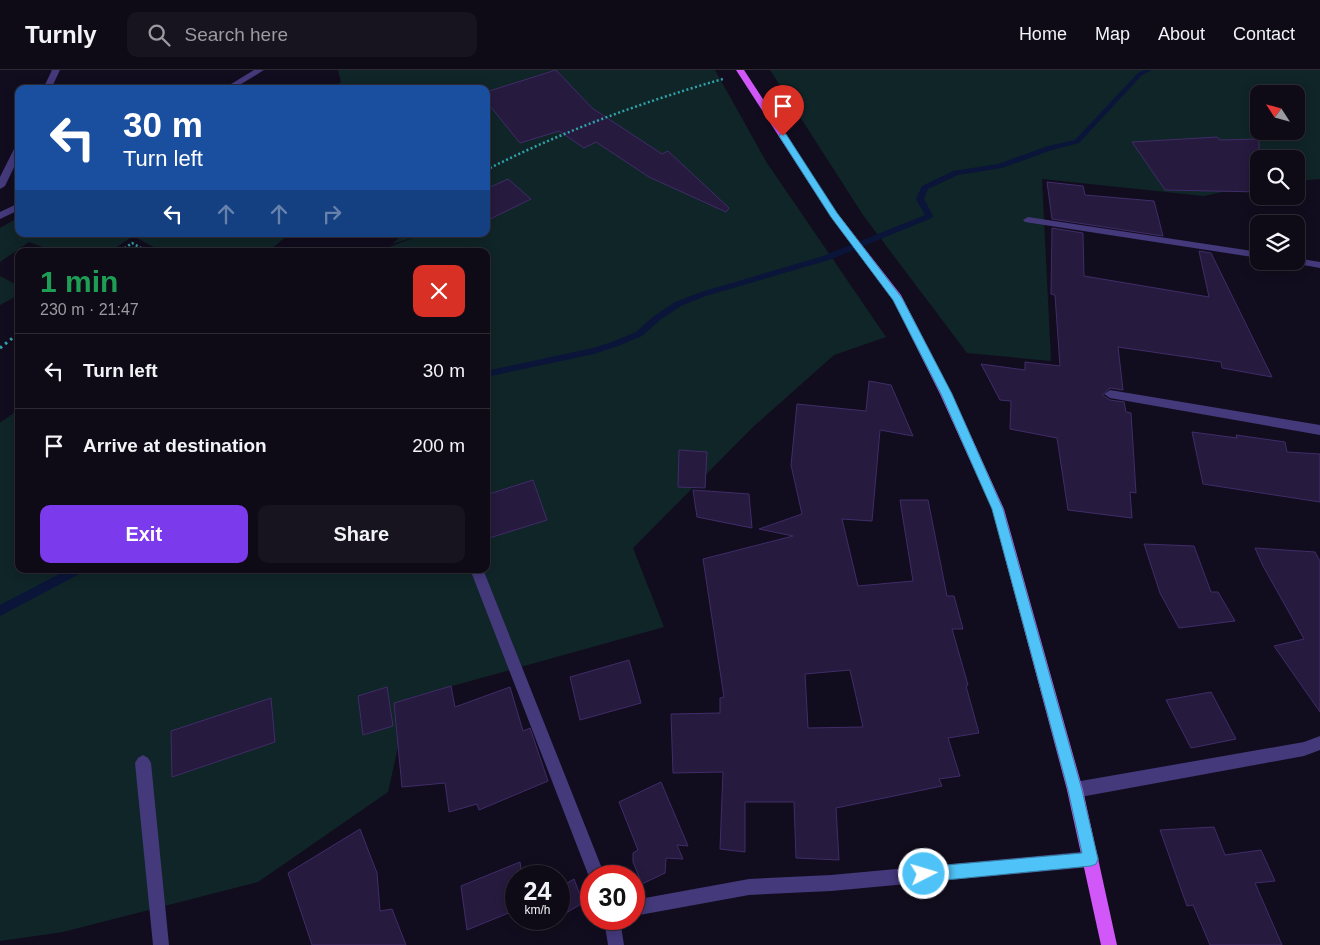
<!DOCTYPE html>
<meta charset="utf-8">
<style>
:root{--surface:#0e0a16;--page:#17131f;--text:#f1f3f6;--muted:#9b9aa1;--line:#2e2b35;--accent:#7c3aed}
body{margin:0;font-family:Arial,sans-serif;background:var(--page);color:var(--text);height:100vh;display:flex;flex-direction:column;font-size:19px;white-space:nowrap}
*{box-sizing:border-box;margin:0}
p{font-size:16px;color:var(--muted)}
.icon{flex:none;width:28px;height:28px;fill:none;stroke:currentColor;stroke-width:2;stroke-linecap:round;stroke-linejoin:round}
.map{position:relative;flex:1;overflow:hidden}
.drawer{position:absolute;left:15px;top:178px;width:475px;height:325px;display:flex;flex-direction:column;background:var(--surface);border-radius:10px;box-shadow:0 2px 12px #0003,0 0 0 1px var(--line)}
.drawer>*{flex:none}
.hud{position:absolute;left:15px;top:15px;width:475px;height:152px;border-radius:10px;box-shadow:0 2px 12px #0003,0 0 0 1px var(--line);background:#1a4fa0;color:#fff;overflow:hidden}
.needle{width:32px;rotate:306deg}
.buttons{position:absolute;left:1250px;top:15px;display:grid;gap:10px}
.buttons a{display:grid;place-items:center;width:55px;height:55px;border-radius:10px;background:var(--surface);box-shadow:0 2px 12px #0003,0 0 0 1px var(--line);font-size:25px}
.speed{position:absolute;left:505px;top:795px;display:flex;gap:10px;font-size:25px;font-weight:700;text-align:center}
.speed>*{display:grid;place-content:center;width:65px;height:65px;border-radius:50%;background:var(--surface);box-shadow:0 2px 12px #0003,0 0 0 1px var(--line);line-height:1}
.speed small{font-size:12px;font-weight:400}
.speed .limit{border:8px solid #d22;background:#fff;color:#111}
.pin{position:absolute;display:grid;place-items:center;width:42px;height:42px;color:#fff;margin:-51px -21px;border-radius:50% 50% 50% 0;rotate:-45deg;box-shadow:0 0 5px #0007}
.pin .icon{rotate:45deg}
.me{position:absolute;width:55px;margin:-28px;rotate:85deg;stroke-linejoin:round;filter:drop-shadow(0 0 4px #0008)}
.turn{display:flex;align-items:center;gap:18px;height:105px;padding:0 25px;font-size:22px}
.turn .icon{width:65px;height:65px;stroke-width:2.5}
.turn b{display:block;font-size:35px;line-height:42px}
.lanes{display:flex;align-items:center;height:48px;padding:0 25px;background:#0003;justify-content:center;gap:25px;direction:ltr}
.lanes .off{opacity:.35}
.round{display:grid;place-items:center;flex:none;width:52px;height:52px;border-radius:10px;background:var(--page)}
.head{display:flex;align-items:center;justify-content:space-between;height:85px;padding:0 25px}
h1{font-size:30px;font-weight:600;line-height:38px;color:#1e9e55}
.primary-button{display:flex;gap:10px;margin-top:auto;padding:10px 25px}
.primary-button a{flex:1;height:58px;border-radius:10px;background:var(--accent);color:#fff;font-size:20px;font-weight:600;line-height:58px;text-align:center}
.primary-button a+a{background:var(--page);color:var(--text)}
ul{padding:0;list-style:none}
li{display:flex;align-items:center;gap:15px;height:75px;padding:0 25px;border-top:1px solid var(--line)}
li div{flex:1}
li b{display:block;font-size:19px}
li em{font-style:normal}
header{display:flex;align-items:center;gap:30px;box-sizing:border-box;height:70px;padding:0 25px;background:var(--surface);border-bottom:1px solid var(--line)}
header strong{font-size:24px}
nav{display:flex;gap:28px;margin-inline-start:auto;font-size:18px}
.search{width:350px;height:45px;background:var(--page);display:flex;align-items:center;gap:12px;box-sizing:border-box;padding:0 18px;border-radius:10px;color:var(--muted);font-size:19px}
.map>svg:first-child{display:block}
.green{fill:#102528;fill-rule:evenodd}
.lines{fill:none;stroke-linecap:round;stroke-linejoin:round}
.stream{fill:#0a1539;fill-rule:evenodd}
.building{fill:#261a3e;stroke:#402c69;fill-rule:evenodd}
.path-far1{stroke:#31a3ab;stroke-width:2.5;stroke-dasharray:2 2.5;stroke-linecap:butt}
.path{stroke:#31a3ab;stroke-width:3;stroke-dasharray:2.5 4;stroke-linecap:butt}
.minor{fill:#44397b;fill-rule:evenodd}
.major{fill:#d257f9;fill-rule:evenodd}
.route{fill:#4fc3f7;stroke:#337fa1}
</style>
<header>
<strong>Turnly</strong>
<div class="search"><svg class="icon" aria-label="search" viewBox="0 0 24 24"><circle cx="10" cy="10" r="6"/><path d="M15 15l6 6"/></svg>Search here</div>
<nav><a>Home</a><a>Map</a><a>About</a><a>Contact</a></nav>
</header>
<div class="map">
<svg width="1320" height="875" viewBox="0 0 1320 875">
<rect width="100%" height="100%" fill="#120d1e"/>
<g class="green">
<polygon points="338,0 715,0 767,93 886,267 834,285 754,356 633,478 664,557 409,628 388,722 258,812 63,862 0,871 0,353 19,339 19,499 486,499 486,181 379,181 418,166 392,174 404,164 486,164 486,19 329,19 341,12"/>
<path d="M770,0H1320V109L1296,111V89H1259V114L1204,126L1042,109L1051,291L967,283L863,145ZM1259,24H1296V61H1259Z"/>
<polygon points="19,147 19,164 289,164 269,181 161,181 133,166 111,181 53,181 29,172 0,192 0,158"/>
<polygon points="0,206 19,216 19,225 0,235"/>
</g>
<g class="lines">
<g class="stream">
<polygon points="1144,0 1152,0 1142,5 1079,73 1052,80 1002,98 958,105 928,119 924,129 933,146 932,148 829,190 706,226 681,236 660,250 642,266 618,276 594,284 486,307 486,301 593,278 612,272 636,262 654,246 675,232 701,222 823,186 925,145 916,129 922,116 953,101 998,94 1048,76 1075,70 1138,3"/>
<polygon points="69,499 84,499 83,502 0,546 0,535"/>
</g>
</g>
<g class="building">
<polygon points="556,0 592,38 662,84 668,81 729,138 726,142 649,107 596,72 584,78 559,61 520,73 486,31 486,22"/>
<polygon points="1217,67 1220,70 1259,69 1259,122 1165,120 1132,72"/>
<polygon points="508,109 531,129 486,151 486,119"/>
<polygon points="1047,112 1083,116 1085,125 1154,131 1163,166 1052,149"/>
<polygon points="1052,158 1083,163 1084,206 1209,227 1199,181 1211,183 1272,307 1222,298 1221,292 1118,277 1123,320 1110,318 1102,325 1110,330 1124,332 1126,342 1131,343 1136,423 1130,422 1132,448 1068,440 1057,368 1010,359 1011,331 1000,330 981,294 1025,300 1025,292 1060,296 1055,225 1051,224"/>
<path d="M869,311L891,315L913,366L880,360L872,451L842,449L858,516L913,511L900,430H928L947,526H954L963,559H952L968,615L966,616L979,663L948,668L960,706L939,709L942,716L836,738L839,790L796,788L794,732H745V782L720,779L723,702L673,703L671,644L720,643V628L724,627L703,489L793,466L759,459L802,444L791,395L797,334L866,341ZM850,600L863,657L808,658L805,604Z"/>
<polygon points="1192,362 1237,368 1236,365 1285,372 1287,382 1320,384 1320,432 1203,414"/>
<polygon points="679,380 707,382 705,418 678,417"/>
<polygon points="533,410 547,450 486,469 486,425"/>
<polygon points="693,420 749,424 752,458 697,447"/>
<polygon points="1144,474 1194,476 1211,522 1218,522 1235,551 1179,558 1160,523"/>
<polygon points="1255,478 1315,482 1320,491 1320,642 1274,576 1304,569 1263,496"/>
<polygon points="629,590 641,633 580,650 570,607"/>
<polygon points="451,616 455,637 510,617 523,661 530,658 548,711 479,740 477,734 449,742 445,713 402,717 394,633"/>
<polygon points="387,617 393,656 363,665 358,626"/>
<polygon points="1211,622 1236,669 1191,678 1166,630"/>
<polygon points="271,628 275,672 172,707 171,661"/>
<polygon points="661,712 688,776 677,775 683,789 666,788 665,803 642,814 633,792 633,783 638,780 619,732"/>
<polygon points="1214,757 1225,785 1261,780 1275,811 1255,813 1282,875 1210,875 1193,835 1187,836 1160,760"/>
<polygon points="360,759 377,803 380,841 392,839 406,875 312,875 288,803"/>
<polygon points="520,792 522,806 516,806 516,840 467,860 461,816"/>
<polygon points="574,809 583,833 559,847 559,818"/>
</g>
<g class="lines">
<g class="path-far1">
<path d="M486,100C561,62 642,32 723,9"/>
<polyline points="121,181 132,173 146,181"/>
</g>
<polyline class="path" points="0,278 19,263"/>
<g class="minor">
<polygon points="52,0 60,0 51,19 43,19"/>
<polygon points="254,0 264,0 233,19 223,19"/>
<polygon points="19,74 19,87 5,116 0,119 0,107 15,77"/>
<polygon points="19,133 19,140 0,149 0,142"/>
<polygon points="1028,147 1259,182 1259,188 1025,152 1023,150"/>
<polygon points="1296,188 1320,192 1320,198 1292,193 1291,191 1296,191"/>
<polygon points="1110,320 1320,355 1320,365 1110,328 1104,324"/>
<polygon points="470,499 483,499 605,806 591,806 591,812"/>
<polygon points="1320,666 1320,680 1304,686 1075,728 1070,725 1067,720 1070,715 1075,712 1304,672"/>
<polygon points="143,685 148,688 151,693 169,875 153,875 135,693 138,688"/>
<polygon points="1091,781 1097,783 1099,789 1097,795 1091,797 831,821 749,825 634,846 634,830 749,809 831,805"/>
<polygon points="604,849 620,849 624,875 608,875"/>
</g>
<polygon class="major" points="736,0 744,0 837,143 901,225 952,324 1004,439 1083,720 1117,875 1101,875 1067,720 992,439 940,324 893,230 831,147"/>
</g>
<polygon class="route" points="780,64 786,64 837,143 902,228 952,324 1003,439 1082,720 1098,789 1096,794 1091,796 924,812 918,810 916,804 918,799 924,797 1082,783 1068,720 992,439 941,324 893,230 831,147 779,66"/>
</svg>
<div class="buttons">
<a><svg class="needle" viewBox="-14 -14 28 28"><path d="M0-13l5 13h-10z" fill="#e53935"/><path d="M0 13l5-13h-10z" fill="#9b9aa1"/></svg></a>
<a><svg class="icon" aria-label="search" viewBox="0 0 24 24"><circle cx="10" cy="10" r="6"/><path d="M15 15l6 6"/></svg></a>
<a><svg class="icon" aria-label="layers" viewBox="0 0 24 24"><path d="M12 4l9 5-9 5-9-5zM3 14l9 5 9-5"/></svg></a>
</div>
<div class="speed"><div>24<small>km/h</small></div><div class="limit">30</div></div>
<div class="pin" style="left:783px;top:66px;background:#d93025"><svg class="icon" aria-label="arrive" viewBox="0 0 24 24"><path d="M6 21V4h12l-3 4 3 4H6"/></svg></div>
<svg class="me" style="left:924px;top:804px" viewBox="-20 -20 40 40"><circle r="17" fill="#4fc3f7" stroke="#fff" stroke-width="3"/><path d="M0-11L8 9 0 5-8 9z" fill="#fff"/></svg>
<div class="hud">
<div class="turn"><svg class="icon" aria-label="left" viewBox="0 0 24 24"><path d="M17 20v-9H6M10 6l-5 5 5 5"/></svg><div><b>30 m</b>Turn left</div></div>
<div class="lanes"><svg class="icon" aria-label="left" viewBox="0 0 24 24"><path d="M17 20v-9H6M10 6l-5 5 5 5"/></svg><svg class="icon off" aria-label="ahead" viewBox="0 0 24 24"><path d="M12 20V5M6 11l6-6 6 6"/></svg><svg class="icon off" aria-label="ahead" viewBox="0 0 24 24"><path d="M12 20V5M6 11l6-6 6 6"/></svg><svg class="icon off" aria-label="right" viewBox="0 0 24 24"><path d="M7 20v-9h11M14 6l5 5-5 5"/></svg></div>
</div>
<section class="drawer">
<div class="head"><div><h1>1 min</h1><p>230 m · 21:47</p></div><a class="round" style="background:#d93025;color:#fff"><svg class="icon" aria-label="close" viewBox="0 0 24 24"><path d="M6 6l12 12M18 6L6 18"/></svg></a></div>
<ul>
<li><svg class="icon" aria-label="left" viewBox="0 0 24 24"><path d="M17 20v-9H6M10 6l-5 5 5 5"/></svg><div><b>Turn left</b></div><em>30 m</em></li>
<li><svg class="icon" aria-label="arrive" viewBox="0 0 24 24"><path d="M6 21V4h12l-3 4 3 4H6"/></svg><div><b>Arrive at destination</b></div><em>200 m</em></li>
</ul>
<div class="primary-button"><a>Exit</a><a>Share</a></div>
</section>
</div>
